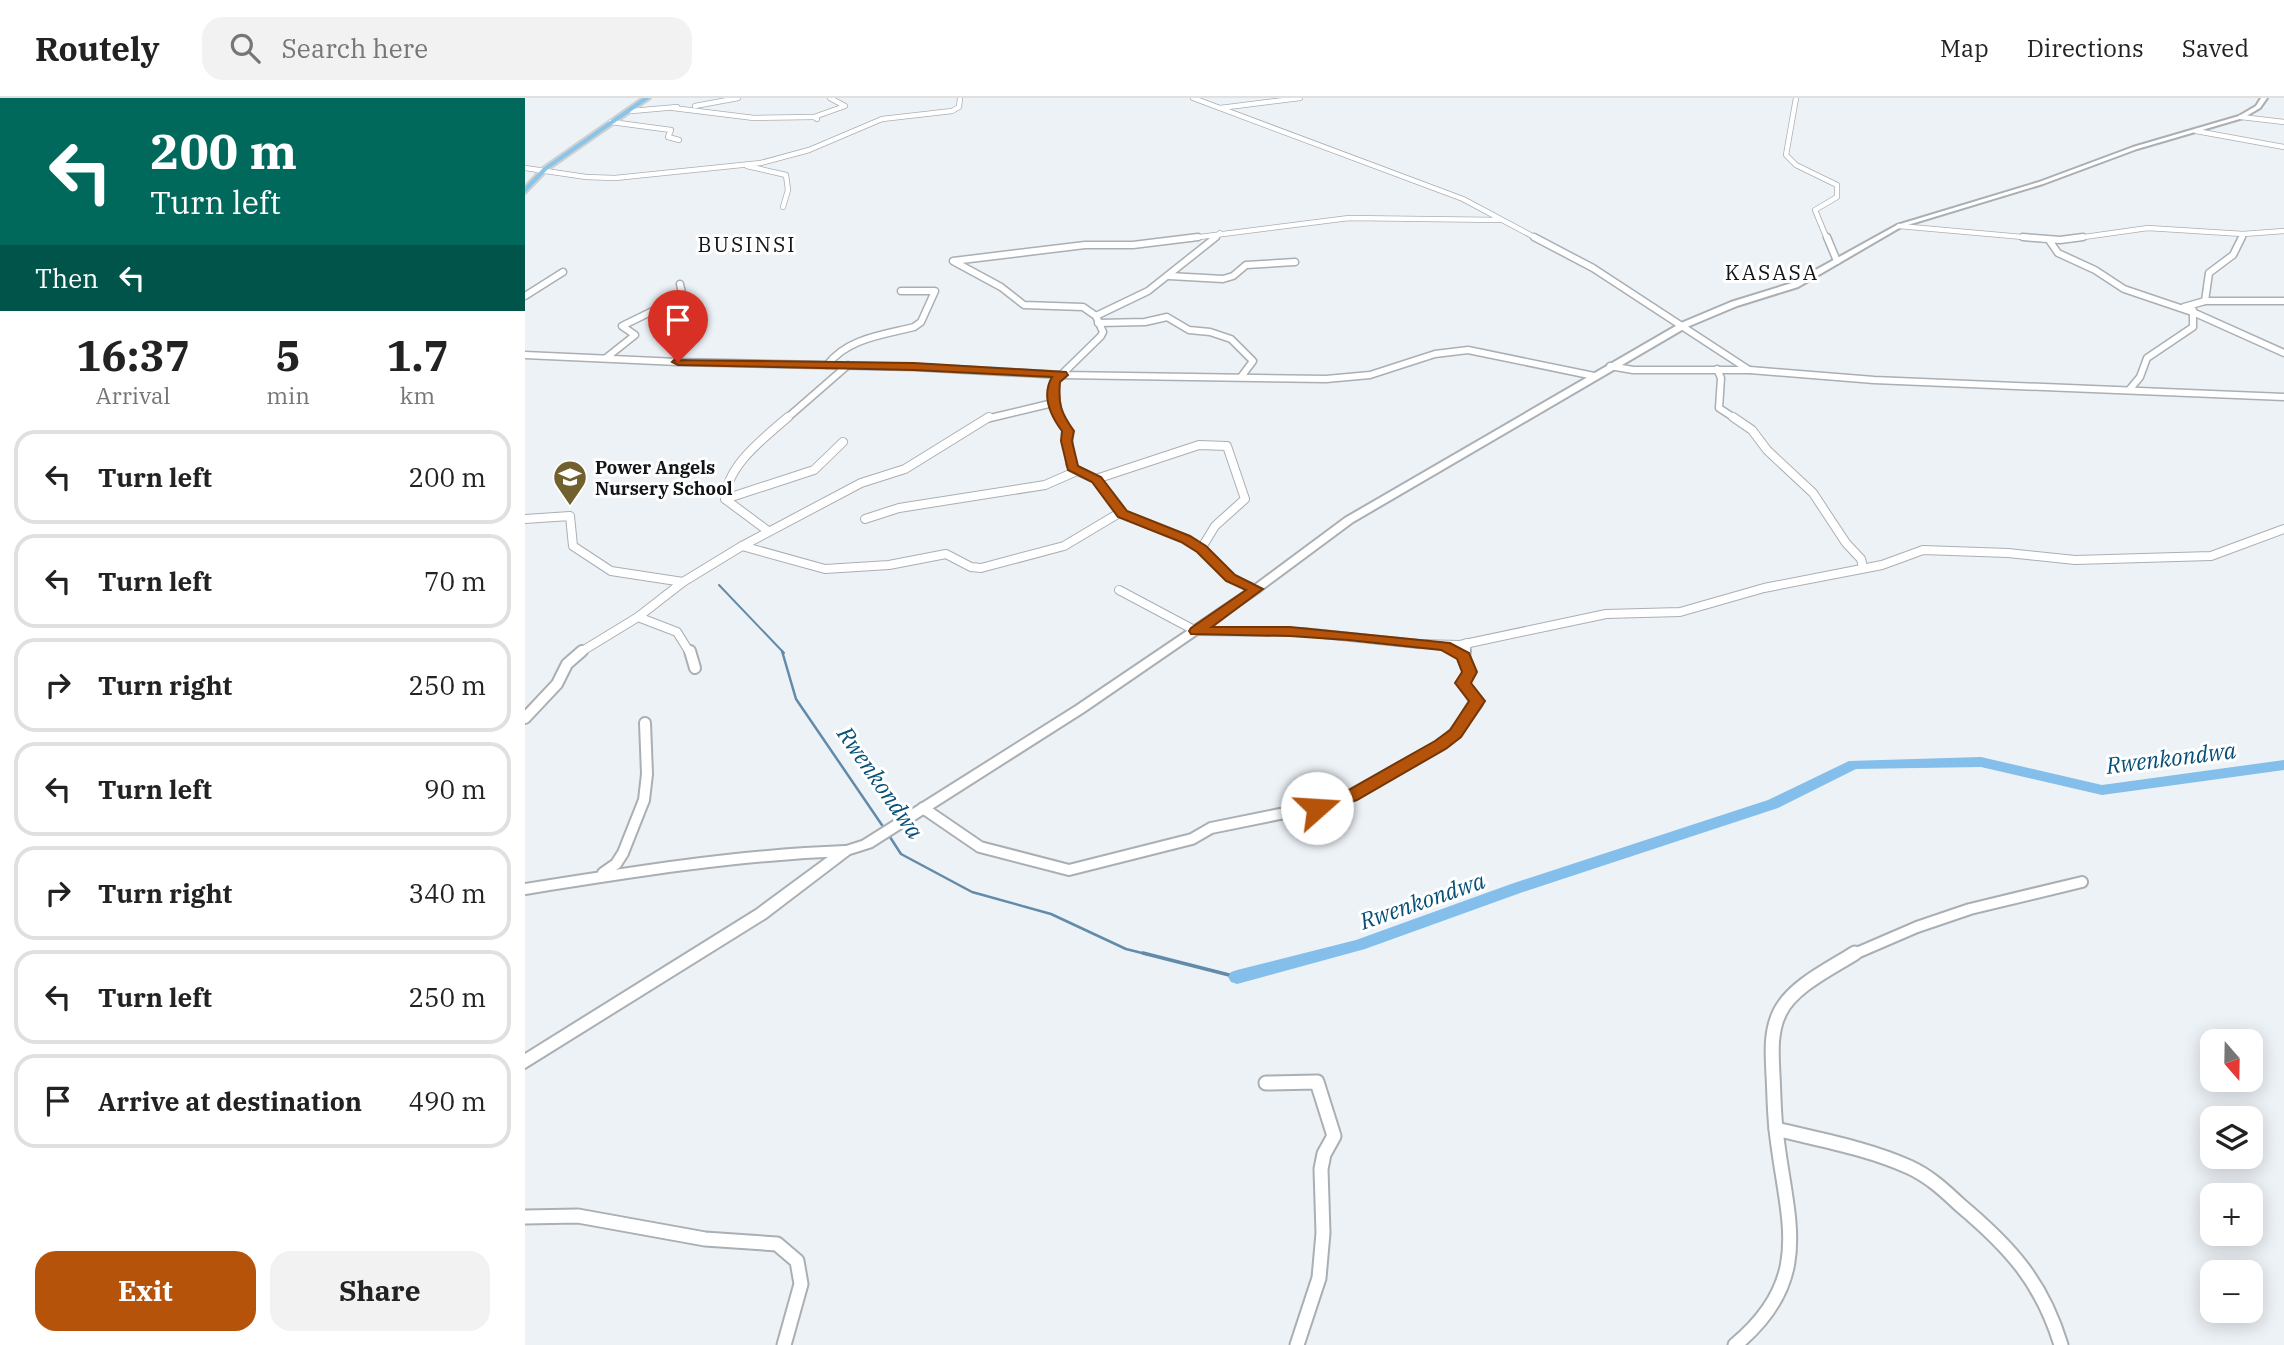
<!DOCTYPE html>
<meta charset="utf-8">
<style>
:root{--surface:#fff;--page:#f2f2f2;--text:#222;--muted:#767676;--line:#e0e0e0;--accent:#b45309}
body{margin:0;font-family:"IBM Plex Serif",serif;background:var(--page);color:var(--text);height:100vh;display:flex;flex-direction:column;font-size:26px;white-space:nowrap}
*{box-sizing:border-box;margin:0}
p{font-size:23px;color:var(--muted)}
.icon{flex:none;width:38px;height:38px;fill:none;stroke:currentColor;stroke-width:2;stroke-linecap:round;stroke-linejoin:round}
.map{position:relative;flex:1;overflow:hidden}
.side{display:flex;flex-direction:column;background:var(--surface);width:525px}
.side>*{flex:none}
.banner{background:#00695c;color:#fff;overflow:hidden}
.needle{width:46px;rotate:160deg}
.controls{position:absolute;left:1675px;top:931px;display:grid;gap:14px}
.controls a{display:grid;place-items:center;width:63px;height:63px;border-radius:14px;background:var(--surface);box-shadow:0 4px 18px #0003;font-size:35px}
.pin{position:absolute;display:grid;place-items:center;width:60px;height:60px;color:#fff;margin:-72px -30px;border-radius:50% 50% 50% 0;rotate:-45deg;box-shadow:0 0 7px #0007}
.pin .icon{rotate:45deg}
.me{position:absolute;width:77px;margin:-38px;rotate:71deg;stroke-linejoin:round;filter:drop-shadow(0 0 5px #0008)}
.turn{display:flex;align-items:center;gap:24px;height:147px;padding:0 35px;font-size:32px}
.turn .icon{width:91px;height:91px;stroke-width:2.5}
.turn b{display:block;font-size:49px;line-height:60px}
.then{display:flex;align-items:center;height:66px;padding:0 35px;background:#0003;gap:14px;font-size:26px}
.eta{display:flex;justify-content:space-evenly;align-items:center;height:119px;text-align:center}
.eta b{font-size:42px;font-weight:700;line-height:49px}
.button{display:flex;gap:14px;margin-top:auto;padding:14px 35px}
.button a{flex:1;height:80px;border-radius:21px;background:var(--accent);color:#fff;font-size:28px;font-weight:700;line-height:80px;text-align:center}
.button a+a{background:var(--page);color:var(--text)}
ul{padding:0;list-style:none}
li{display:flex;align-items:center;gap:21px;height:94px;margin:0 14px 10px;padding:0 21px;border:4px solid var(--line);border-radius:21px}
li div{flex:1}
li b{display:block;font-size:26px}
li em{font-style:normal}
header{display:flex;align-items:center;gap:42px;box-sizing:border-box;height:98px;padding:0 35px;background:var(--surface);border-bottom:2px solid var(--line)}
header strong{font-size:33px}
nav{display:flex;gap:38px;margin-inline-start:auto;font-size:24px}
.search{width:490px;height:63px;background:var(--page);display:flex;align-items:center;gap:18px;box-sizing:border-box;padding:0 24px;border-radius:21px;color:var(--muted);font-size:26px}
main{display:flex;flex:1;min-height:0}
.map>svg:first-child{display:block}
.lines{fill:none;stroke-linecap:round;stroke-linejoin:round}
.stream-far2{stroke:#628baa;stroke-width:2}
.stream-far1{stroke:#628baa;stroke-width:2.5}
.stream{stroke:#628baa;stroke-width:3.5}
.river{fill:#84beea;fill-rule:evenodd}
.minor-far4-casing{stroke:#aaafb3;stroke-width:6}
.minor-far3-casing{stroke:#aaafb3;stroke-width:9}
.minor-far2-casing{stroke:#aaafb3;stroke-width:10}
.minor-far1-casing{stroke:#aaafb3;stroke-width:14}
.minor-casing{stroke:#aaafb3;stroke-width:17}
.tertiary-casing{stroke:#aaafb3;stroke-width:4}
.primary-casing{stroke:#d0d0d0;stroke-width:4}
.minor-far4{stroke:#fff;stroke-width:4.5}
.minor-far3{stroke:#fff;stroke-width:6}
.minor-far2{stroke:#fff;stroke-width:8}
.minor-far1{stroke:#fff;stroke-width:10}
.minor{stroke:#fff;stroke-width:13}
.tertiary{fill:#fff;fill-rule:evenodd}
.primary{fill:#89c4e9;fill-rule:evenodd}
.route{fill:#b45309;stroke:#753606;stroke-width:2}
.labels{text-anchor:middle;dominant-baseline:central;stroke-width:6;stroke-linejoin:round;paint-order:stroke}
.far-poi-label{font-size:18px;font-weight:bold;fill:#121415;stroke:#fff;text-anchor:start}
.far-quarter-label{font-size:21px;letter-spacing:2px;fill:#121415;stroke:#fff}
.water-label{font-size:23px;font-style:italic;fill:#074f78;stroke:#fff}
</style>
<header>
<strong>Routely</strong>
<div class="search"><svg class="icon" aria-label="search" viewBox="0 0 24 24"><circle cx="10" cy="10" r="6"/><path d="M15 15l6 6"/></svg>Search here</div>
<nav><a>Map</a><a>Directions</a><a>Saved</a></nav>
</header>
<main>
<section class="side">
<div class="banner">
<div class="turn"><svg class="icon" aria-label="left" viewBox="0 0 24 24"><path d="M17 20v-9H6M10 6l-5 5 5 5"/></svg><div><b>200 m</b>Turn left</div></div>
<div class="then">Then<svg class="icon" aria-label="left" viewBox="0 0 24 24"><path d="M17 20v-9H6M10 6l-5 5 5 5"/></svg></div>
</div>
<div class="eta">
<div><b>16:37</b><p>Arrival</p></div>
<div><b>5</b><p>min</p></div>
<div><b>1.7</b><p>km</p></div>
</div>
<ul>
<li><svg class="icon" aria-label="left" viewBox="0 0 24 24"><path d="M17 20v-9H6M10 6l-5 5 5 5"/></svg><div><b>Turn left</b></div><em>200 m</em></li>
<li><svg class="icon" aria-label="left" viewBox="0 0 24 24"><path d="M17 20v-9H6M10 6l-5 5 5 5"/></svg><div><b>Turn left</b></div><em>70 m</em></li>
<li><svg class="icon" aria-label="right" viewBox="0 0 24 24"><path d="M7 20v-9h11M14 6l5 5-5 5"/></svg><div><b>Turn right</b></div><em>250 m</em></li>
<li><svg class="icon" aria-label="left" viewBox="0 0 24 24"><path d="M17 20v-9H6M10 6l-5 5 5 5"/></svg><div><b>Turn left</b></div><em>90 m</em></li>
<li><svg class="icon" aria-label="right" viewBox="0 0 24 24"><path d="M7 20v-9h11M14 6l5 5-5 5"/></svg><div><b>Turn right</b></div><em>340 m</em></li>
<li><svg class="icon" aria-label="left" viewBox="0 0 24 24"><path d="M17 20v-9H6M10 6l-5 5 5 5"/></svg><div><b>Turn left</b></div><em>250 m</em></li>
<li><svg class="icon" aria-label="arrive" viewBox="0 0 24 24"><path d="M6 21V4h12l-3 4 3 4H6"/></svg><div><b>Arrive at destination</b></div><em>490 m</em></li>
</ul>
<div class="button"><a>Exit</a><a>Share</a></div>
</section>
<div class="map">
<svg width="1759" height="1247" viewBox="0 0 1759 1247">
<rect width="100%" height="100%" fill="#edf2f7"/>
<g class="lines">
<polyline class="stream-far2" points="194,487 259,555"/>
<g class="stream-far1">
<polyline points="257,553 271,601 359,730"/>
<polyline points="363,736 376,756 447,794 526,816 601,851 625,857"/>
</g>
<polyline class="stream" points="618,855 712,879"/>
<polygon class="river" points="1456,659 1577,687 1759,662 1759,672 1577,697 1456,669 1331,671 1253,710 998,794 840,851 712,886 706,884 703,879 706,874 712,872 831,842 986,786 1243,702 1324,663"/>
<g class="minor-far4-casing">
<g id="minor-far4">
<polyline points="668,0 938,101 1013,141"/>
<polyline points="1271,0 1261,57 1271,67 1312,87 1312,99 1290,112 1302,141"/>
<polyline points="170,8 213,0"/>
<polyline points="148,10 229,20 289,19"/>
<polyline points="695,10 775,0"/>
<polyline points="107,13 152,9"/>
<polyline points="1716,19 1759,24"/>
<polyline points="292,21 289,19 320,8 305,0"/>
<polyline points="86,24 146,32 143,39 154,42"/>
<polyline points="1671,33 1759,49"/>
<polyline points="222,68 261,77 263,92 258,109"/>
<polyline points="0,70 61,79 90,80 236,65 284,52 357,21 427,13 434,9 435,0"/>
<polyline points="1374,128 1519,141"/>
<polyline points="659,141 824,120 975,122"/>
<polyline points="689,141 695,135"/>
<polyline points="1545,141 1623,130 1718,136 1759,133"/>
<polyline points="1716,141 1718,136"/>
</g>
</g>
<g class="minor-far3-casing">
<g id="minor-far3">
<polyline points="1009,139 1068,170 1224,272"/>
<polyline points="1302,139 1312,163"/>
<polyline points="1498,139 1535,142 1558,139"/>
<polyline points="1524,142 1533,155 1570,172 1599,191 1670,215 1759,255"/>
<polyline points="644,178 698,181 708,178 721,167 770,164"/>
<polyline points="0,198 38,174"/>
<polyline points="1680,203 1759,203"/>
<polyline points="1659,209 1680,203 1684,175 1708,157 1717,139"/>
<polyline points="571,218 623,193 691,139"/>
<polyline points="573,225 620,224 642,219 664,232 685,234 706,241 728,263 716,279"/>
<polyline points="0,257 153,264 389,269 537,277 801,281 845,277 910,256 943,252 1069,278"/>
<polyline points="81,260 110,237 97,228 144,205 157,195 155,186"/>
<path d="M302,267C323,240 358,237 389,229L396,224L410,193H376"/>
<polyline points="1085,268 1108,272 1225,272 1349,282 1759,299"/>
<polyline points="1192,271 1196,280 1194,310 1211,321"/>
<polyline points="1605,291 1615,279 1622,260 1668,229 1668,212"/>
<polyline points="261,321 323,267"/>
<polyline points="461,321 528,305"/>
<polyline points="536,321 529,307 529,284 576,238 578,234 571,218 558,209 499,207 476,189 428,163 560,147 608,147 673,139"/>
</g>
</g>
<g class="minor-far2-casing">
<g id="minor-far2">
<polyline points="535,319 543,333 545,366 552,373 571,381 597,416 661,441 676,451 705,480 731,491"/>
<polyline points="1208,319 1227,332 1242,352 1288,395 1321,445 1336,461 1338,469"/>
<polyline points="571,381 674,347 702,348 720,401 690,428 676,451"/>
<polyline points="200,401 289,372 318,344"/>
<polyline points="0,421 45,418 48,448 86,473 158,484"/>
<polyline points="340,421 374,410 520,387 552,373"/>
<path d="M243,433L200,401C202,367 239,340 263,319"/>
<polyline points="217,448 300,471 364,467 421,456 446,469 456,470 539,448 596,414"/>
<polyline points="594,492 671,533 778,534 893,546 935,547 1081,516 1155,514 1239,490 1357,467 1398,452 1483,455 1550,462 1686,458 1759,431"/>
<polyline points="113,519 152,534 165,555"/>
<polyline points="54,555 113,519 158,484 217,448 336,385 380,371 464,319"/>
<polyline points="940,555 942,545"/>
</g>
</g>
<g class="minor-far1-casing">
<g id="minor-far1">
<polyline points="165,553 170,570"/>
<polyline points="0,620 32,586 42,566 57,553"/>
<polyline points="398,710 455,749 544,772 667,741 686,730 814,704 916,647 930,635 952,605 938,585 945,574 939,559 940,553"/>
<polyline points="78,775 91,766 98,755 119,702 122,676 120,625"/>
<path d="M0,791C106,774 212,757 320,753"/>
<polyline points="1327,857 1392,829 1445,811 1557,784"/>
</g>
</g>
<g class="minor-casing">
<g id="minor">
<polyline points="741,985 792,984 809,1038 799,1056 796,1071 798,1135 794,1180 772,1247"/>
<path d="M1251,1031C1295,1042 1342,1050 1384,1069C1404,1078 1419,1092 1435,1107C1485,1149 1517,1184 1536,1247"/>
<polyline points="0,1119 53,1118 180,1141 252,1146 272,1163 276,1186 259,1247"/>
<path d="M1210,1247C1292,1179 1260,1119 1251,1031C1249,1013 1249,995 1248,977C1247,956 1245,934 1255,914C1268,888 1305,871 1330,855"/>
</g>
</g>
<g class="tertiary-casing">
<polygon id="tertiary" points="1736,0 1742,0 1735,10 1718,20 1612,51 1518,86 1376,129 1273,189 1212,208 1162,229 828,424 735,493 559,614 347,749 325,756 241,820 0,970 0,956 231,812 315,750 337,743 551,608 727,489 820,420 1156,225 1206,204 1267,185 1372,127 1514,84 1608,49 1714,18 1731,8"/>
</g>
<g class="primary-casing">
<polygon id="primary" points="118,0 125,0 22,72 0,95 0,89 18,70"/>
</g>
<use href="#minor-far4" class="minor-far4"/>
<use href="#minor-far3" class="minor-far3"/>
<use href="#minor-far2" class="minor-far2"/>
<use href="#minor-far1" class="minor-far1"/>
<use href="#minor" class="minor"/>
<use href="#tertiary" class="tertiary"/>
<use href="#primary" class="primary"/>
</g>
<path class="route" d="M149,262L389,265L541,274L543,277L535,284C533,306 536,315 549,333L547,343L553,368L576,379L602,413L665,438L681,448L710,477L738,491L687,529H765L925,545L944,555L952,574L946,585L960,603L936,639L922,650L832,702L792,716L786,714L784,710L786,706L820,694L910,643L925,632L944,603L930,585L937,574L932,561L916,552L823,542L765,538L666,536L664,533L666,530L721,492L701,483L672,454L656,444L593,419L567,384L543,372L536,343L537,333C525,317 516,298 527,279L389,272L153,267L147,264Z"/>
<defs>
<g id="school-pin" transform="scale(1.75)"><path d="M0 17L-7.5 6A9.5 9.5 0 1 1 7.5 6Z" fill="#72612f" stroke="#fff"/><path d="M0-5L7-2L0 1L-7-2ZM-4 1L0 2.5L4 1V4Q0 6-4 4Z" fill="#fff"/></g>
</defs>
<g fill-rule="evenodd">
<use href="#school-pin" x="45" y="379"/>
</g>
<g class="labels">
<g class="far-poi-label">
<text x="70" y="369">Power Angels<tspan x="70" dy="21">Nursery School</tspan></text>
</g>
<g class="far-quarter-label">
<text x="222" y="146">BUSINSI</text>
<text x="1247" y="174">KASASA</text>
</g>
<g class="water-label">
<text transform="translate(1646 659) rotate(-7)">Rwenkondwa</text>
<text transform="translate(356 684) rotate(55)">Rwenkondwa</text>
<text transform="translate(897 802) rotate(-19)">Rwenkondwa</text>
</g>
</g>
</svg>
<div class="controls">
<a><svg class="needle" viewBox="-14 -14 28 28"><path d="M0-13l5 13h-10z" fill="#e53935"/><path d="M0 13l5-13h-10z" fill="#767676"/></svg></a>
<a><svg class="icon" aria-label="layers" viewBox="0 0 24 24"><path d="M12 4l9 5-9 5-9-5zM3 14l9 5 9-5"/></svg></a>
<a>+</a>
<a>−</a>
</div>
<div class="pin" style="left:153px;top:264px;background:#d93025"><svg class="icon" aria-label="arrive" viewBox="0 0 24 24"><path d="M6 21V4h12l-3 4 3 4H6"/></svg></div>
<svg class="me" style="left:792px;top:710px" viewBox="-20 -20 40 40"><circle r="19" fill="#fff"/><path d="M0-13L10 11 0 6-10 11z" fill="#b45309"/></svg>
</div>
</main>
